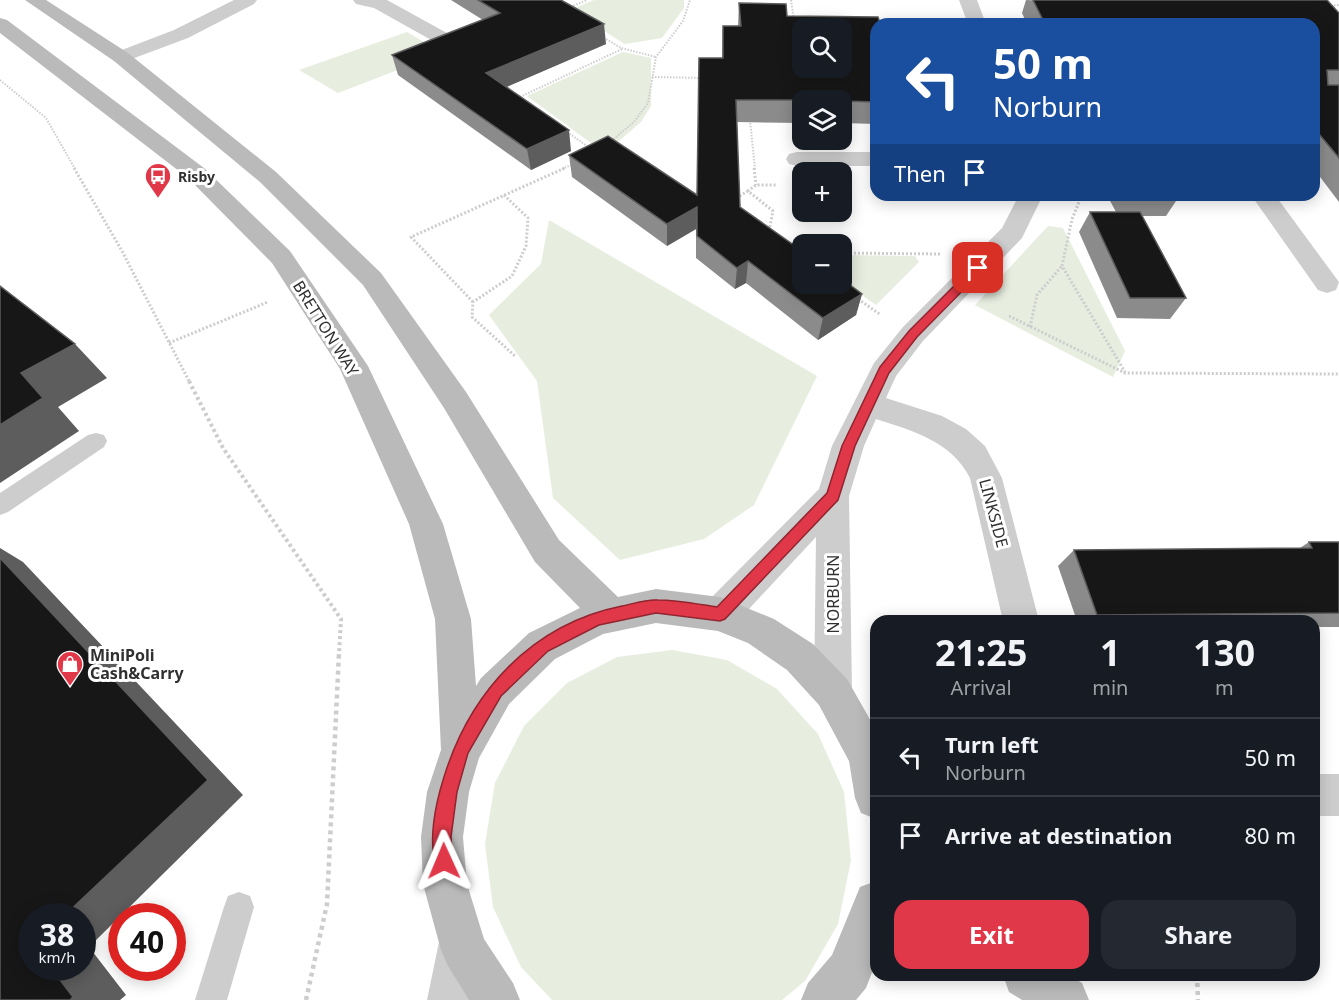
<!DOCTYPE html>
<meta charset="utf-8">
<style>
:root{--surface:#171b24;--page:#242831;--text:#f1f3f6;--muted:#9ea1a6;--line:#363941;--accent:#e13849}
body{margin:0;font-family:"Noto Sans",sans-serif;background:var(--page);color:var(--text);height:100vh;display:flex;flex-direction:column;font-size:22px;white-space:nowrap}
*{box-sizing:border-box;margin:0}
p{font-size:20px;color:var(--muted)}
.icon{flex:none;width:33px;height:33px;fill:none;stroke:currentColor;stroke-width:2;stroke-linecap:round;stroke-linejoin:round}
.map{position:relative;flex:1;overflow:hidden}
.sheet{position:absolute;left:870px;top:615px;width:450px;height:366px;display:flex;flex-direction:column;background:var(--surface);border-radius:18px;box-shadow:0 3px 15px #0003}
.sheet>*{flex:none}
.banner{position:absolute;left:870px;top:18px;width:450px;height:183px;border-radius:18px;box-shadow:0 3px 15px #0003;background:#1a4fa0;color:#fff;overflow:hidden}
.fabs{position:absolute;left:792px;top:18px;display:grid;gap:12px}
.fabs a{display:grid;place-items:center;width:60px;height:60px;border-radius:12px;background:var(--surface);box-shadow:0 3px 15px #0003;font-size:30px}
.speed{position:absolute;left:18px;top:903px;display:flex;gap:12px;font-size:30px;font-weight:700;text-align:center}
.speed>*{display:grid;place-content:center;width:78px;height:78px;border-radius:50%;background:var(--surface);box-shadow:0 3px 15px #0003;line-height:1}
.speed small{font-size:15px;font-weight:400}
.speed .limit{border:9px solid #d22;background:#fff;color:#111}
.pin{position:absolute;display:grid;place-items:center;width:51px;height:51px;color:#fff;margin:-26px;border-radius:12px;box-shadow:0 3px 9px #0006}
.me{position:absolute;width:66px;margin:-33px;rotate:359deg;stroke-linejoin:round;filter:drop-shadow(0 0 4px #0008)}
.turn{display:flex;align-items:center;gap:21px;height:126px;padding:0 24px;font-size:27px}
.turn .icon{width:78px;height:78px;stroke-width:2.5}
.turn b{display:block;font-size:42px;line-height:51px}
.then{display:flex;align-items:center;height:57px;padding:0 24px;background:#0003;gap:12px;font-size:22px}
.eta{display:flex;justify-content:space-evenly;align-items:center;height:102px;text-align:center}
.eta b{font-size:36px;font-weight:700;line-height:42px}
.primary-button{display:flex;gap:12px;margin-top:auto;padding:12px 24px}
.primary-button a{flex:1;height:69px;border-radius:18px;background:var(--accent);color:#fff;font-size:24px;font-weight:700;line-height:69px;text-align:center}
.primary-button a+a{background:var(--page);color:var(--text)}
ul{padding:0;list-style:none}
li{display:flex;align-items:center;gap:18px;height:78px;padding:0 24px;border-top:2px solid var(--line)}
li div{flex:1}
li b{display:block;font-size:22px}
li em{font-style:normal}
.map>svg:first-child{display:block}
.green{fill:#e7eddf}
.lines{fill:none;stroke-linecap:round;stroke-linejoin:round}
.path-far3{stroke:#cdcdcd;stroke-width:2;stroke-dasharray:1.5 1.5;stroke-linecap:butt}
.path-far2{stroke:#cdcdcd;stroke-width:3;stroke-dasharray:2 2;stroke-linecap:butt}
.path-far1{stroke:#cdcdcd;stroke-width:4;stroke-dasharray:3 3;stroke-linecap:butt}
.path{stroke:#cdcdcd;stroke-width:4.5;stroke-dasharray:4 4;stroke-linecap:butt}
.lane{fill:#cdcdcd;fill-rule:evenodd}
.street{fill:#cdcdcd;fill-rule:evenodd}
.secondary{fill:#bababa;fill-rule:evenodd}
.wall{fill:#8b8b8b}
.shaded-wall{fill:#5d5d5d}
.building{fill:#171717;stroke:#5d5d5d;stroke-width:1.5;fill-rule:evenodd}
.route{fill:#e13849;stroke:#92242f;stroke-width:1.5}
.labels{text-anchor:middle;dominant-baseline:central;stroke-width:6;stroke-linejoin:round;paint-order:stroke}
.far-poi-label{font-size:14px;font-weight:bold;fill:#303030;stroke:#fff;text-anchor:start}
.street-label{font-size:16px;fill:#303030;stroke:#fff}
.poi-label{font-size:16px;font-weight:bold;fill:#303030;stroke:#fff;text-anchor:start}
</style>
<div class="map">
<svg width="1339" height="1000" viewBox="0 0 1339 1000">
<rect width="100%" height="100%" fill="#fff"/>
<g class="green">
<polygon points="594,0 684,0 684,8 662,38 625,44 570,10"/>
<polygon points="407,32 442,53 338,93 299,70"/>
<polygon points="623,52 651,58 651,106 641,122 613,146 591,143 527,96"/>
<polygon points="549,220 817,376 754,505 704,539 620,560 553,498 537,381 489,315 541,264"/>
<polygon points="1048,226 1063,228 1125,351 1113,377 975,305"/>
<polygon points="842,255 915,256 919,262 876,305 842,281"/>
<polygon points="672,650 727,660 777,689 818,734 844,792 851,860 838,924 805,981 782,1000 552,1000 521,967 493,907 485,844 495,783 524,726 567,683 617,657"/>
</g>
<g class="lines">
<g class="path-far3">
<polyline points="791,0 794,20"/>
<polyline points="1328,6 1339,5"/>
<polyline points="568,8 587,0"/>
<polyline points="601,36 621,48 656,57"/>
<polyline points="652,77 703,78"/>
<polyline points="0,80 46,118 75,169"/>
<polyline points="520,97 622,49"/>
<polyline points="750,120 755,169"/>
<polyline points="567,132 590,148"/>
<polyline points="609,143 634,122 648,103 656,57 683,21 690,0"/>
<polyline points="562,169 575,163"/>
</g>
<g class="path-far2">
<polyline points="74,168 122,251 190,383"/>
<polyline points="754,168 756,185"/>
<polyline points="504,195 528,218 526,246 512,276 473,302 472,317 515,356"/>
<polyline points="1082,195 1072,219 1062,266 1125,372"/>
<polyline points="736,198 748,191"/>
<polyline points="769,231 773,211 748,191 756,185 777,185"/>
<polyline points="842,253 941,254"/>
<polyline points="858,299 881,315"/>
<polyline points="473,302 411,237 565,168"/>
<polyline points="1009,316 1125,373 1339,374"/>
<polyline points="1030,327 1037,295 1062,266"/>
<polyline points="169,343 268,302"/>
</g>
<polyline class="path-far1" points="189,381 223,448 341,619 339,655"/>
<g class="path">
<polyline points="1197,975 1198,1000"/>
<polyline points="306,1000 327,904 339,653"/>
</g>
<g class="lane">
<polygon points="96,433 104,435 107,441 104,447 8,512 0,515 0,493 88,435"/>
<polygon points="239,892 250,896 254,907 227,1000 195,1000 224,907 228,896"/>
</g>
<g class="street">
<polygon points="234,0 257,0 254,4 188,38 121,63 114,61 111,57 114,53 174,30"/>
<polygon points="353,0 387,0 456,38 459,42 456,46 442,46 374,8 356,4"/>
<polygon points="959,0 977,0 986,24 968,24"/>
<polygon points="797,152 876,152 876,166 797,166 789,164 786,159 789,154"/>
<path d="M1019,195H1043L1022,238L923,341L896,376L886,398L942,416L966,429L985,446L1002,478L1039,621H1003L970,478C951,441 913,431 876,419L864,446L849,496L852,692L847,705L833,711L819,705L814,692L816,537L733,626L720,631L707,626L702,614L707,602L819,489L832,446L874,363L903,327L1002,228Z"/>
<polygon points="1251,195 1275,195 1336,278 1339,282 1336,290 1327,293 1318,290"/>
<rect x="1314" y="774" width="25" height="42"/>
<polygon points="462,919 478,926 485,942 475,1000 427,1000 439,942 446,926"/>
</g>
<g class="secondary">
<polygon points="25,0 46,0 128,53 276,172 381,273 466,392 559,540 618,597 656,589 720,597 774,619 813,644 847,679 876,730 876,819 861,813 855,798 849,761 819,705 787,670 748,643 718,631 656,623 603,634 555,659 509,704 479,758 469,792 463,837 467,884 484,939 513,983 520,1000 469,1000 448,966 441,950 423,884 421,837 427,792 441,750 435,619 409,524 340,369 272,263 188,178 0,33 0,18 7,20 204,168 290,251 368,366 443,524 471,619 476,686 481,678 529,633 580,608 535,562 444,408 363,285 260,182 114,61"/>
<polygon points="876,881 876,962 866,988 856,1000 801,1000 808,983 832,955 860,887"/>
<polygon points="1003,975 1069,975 1082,983 1089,1000 1022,1000 1009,992"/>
</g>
</g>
<g class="wall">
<polygon points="451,0 561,0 606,44 506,87 571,151 531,170 398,75 392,55 483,20"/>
<polygon points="1026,0 1339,13 1339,202 1314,169 1314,24 1027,24 1022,13"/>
<polygon points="739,3 787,16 876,24 876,124 842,123 842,100 802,100 802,123 737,122 740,207 862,294 856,315 818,340 746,283 735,289 696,258 696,229 667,246 572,177 569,155 697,195 699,58 722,58 723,26 738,26"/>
<polygon points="1107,195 1180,195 1166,216 1142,216 1186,298 1170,319 1117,318 1079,232 1090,212 1116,212"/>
<polygon points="1309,542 1339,542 1339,627 1314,627 1314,621 1077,621 1058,566 1074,550 1300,548"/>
</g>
<g class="shaded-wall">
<polygon points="604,24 606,44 490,94 486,73"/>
<polygon points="569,130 571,151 531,170 527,149"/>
<polygon points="697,207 696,229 667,246 667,224"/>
<polygon points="748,261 746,283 735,289 737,268"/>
<polygon points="862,294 856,315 818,340 823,318"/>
<polygon points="75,344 107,378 58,407 79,431 0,483 0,425 21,373"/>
<polygon points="0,548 23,562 243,795 89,947 126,995 120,1000 70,1000 51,968 82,968 82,916 64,916 0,558"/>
</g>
<g class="building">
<polygon points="478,0 561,0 604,24 486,73 569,130 527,149 392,55 500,13"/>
<polygon points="1033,0 1327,0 1339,13 1339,70 1327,70 1328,85 1339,85 1339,158 1314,128 1314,24 1045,24"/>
<path d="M739,3L786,4L787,16L878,17L880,23L953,24H876V102L842,101V100H736L740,207L802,251V284H842V279L862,294L823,318L748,261L737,268L697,236V207L667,224L569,155L608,136L697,195L699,58H723V26H741ZM802,28H842V68H802Z"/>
<polygon points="1090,212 1140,212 1186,298 1130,298"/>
<polygon points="0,286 75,344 21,373 43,398 0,425"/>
<polygon points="1309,542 1339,542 1339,613 1097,615 1074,550 1312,548"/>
<polygon points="0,558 208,780 64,916 32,916 32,968 51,968 73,997 70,1000 0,1000"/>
</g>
<path class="route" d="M978,265L982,266V271L917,337L889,373L855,446L838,500L725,619L720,621L656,613L599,625L548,651L501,696L468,753L457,792L451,837L453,861L450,867L444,870L437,867C427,842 436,802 444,777C470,692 532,624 622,606C633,604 646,599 658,600C677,600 697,604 717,607L827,493L842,446L880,367L909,331L974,266Z"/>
<defs>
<g id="bus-pin" transform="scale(1.35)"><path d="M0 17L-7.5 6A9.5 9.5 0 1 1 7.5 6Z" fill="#e13849" stroke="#fff"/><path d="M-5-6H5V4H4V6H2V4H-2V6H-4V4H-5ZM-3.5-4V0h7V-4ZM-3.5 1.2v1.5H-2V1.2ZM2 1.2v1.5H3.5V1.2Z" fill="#fff"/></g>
<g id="shop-pin" transform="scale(1.35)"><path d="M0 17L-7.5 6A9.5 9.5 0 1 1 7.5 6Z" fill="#e13849" stroke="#fff"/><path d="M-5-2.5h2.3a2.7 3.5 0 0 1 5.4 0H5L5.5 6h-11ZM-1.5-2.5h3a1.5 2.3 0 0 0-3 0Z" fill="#fff"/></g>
</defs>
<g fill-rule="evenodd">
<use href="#bus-pin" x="158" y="176"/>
<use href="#shop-pin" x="70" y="664"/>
</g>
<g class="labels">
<g class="far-poi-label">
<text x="178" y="176">Risby</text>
</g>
<g class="street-label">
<text transform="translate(326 328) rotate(58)">BRETTON WAY</text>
<text transform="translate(994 513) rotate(75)">LINKSIDE</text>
<text transform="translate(833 594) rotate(-90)">NORBURN</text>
</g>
<g class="poi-label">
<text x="90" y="655">MiniPoli<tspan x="90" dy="18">Cash&amp;Carry</tspan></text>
</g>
</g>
</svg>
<div class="fabs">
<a><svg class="icon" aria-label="search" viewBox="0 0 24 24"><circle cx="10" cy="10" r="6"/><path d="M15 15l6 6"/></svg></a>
<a><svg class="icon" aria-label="layers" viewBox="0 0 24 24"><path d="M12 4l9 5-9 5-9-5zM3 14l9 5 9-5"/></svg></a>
<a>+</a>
<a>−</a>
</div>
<div class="speed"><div>38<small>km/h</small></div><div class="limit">40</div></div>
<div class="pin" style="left:978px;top:268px;background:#d93025"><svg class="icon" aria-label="arrive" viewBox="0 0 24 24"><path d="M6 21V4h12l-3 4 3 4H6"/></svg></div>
<svg class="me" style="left:444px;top:861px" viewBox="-20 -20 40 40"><path d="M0-17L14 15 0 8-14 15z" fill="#e13849" stroke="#fff" stroke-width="4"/></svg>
<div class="banner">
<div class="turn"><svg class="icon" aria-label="left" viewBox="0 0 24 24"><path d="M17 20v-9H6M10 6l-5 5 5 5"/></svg><div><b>50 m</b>Norburn</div></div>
<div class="then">Then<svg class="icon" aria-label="arrive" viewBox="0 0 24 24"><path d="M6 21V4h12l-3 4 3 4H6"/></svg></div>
</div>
<section class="sheet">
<div class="eta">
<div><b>21:25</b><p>Arrival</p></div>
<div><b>1</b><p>min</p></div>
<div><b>130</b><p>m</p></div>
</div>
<ul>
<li><svg class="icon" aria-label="left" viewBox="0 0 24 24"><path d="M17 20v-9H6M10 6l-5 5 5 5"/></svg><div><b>Turn left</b><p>Norburn</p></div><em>50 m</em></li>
<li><svg class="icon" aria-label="arrive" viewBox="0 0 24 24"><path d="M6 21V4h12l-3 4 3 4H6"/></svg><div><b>Arrive at destination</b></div><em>80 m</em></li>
</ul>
<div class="primary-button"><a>Exit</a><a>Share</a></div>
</section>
</div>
